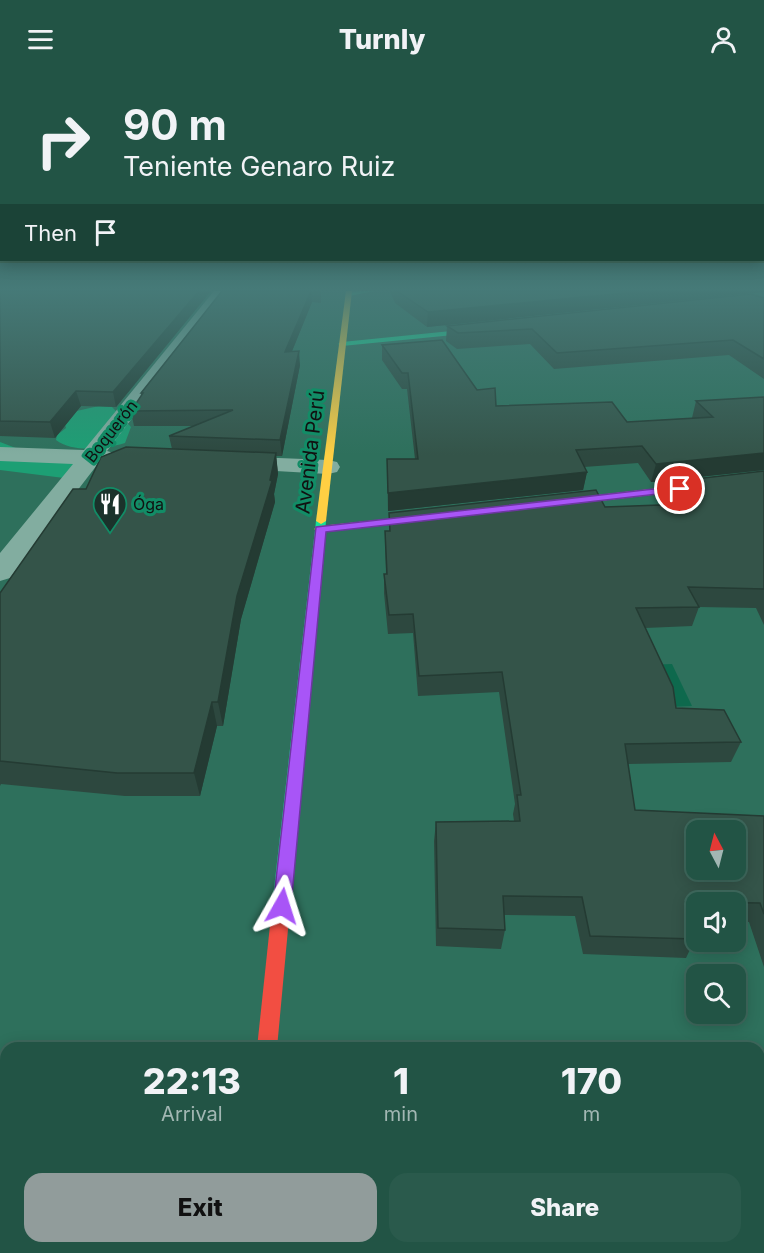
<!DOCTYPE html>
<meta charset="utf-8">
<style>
:root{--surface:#225445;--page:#2a5a4c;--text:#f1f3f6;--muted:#a2b7b3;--line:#3f6a5e;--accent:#919c9b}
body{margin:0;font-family:Inter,sans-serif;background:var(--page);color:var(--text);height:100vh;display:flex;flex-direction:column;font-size:22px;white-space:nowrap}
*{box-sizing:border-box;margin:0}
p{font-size:20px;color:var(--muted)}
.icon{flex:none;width:33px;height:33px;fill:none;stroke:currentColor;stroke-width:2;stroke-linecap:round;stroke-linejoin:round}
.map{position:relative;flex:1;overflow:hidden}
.drawer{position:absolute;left:0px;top:964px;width:765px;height:212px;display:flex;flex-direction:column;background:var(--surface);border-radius:18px 18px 0 0;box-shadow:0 3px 15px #0003,0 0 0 2px var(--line)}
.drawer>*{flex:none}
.banner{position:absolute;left:0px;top:0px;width:765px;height:183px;box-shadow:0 3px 15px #0003,0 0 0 2px var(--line);background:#225445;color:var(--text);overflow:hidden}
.needle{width:39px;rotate:353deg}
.tools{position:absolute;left:686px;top:742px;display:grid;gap:12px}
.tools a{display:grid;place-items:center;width:60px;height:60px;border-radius:12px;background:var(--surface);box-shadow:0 3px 15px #0003,0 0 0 2px var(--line);font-size:30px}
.pin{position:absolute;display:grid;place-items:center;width:51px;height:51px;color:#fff;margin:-26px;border:3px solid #fff;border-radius:50%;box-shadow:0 2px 6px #0007}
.me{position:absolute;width:66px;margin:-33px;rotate:6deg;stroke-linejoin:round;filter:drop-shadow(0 0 4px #0008)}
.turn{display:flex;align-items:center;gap:21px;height:126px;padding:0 24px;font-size:27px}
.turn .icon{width:78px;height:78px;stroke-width:2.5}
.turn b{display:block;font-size:42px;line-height:51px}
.then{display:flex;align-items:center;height:57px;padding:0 24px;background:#0003;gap:12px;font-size:22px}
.eta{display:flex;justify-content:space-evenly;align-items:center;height:102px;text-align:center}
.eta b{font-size:36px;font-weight:800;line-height:42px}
.action{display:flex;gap:12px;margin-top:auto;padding:12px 24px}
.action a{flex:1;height:69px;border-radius:18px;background:var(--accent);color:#111;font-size:24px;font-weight:800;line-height:69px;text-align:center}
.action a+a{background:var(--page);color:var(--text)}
header{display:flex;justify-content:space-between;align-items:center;height:78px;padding:0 24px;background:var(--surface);font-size:27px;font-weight:800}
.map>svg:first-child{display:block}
.green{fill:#1d9f74}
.water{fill:#0e694d}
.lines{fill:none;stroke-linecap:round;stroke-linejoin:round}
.street{fill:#82ada0;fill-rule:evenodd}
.fast{fill:#16e098;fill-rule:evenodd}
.slow{fill:#ffcf43;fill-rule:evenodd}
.jam{fill:#f24e42;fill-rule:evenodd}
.wall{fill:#2d483f}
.shaded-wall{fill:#243b33}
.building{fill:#345449;stroke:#243b33;stroke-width:1.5;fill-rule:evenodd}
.route{fill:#a855f7;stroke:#6d37a1;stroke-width:1.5}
.labels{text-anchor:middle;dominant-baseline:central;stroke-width:6;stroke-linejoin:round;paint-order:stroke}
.far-street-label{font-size:16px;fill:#111;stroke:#128c66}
.far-poi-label{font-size:16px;fill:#111;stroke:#128c66;text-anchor:start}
.street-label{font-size:20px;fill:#111;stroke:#128c66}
</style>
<header><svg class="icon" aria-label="menu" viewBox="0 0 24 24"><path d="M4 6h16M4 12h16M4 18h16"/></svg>Turnly<svg class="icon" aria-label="person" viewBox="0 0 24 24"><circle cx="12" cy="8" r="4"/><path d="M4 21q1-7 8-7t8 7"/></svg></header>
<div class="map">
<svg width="764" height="1175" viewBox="0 0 764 1175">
<rect width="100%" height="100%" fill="#2e705c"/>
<g class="green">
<path d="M99,328L112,329L131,349L125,365C104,371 73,375 56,362L57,357L66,350L64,343L72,334Z"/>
<polygon points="0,364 21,372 82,372 72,401 0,392"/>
</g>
<polygon class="water" points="672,586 692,628 666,629 647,587"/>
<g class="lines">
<g class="street">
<polygon points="214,213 230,213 107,373 114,375 118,380 114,385 97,387 10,500 0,503 0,475 73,386 0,383 0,369 84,372"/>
<polygon points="233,378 328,382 337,384 340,389 337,394 328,396 225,390 221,385 225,380"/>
</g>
<g class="fast">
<polygon points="359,213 375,213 349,218 346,216"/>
<polygon points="491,249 495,251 494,253 342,268 338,266 342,264"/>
<polygon points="321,440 326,443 291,819 288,825 282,827 276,825 273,819 316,443"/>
<rect x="234" y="1170" width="24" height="5"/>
</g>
<g class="slow">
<polygon points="346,213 352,213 326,443 321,446 316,443"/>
<polygon points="764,398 764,404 555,428 550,425 555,422"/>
<polygon points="435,436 439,437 439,441 320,454 314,451 320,448"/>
</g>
<polygon class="jam" points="282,811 288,813 291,819 277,970 257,970 273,819 276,813"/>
</g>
<g class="wall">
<polygon points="0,213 211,213 116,329 81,328 55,360 0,358"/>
<polygon points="222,213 321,213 321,225 312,224 292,273 300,287 282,378 276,378 278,396 274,416 275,424 241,541 223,648 217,648 200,718 125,718 1,706 0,708 0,515 86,411 172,371 169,358 194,348 134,348 131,333 141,318 141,315"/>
<polygon points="390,213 764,213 427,249 395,225"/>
<polygon points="764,220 764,301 729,277 554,291 530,266 457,271 446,263 447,248"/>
<polygon points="382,267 477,312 496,328 627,344 692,340 696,323 764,319 764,392 651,404 638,385 584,389 587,394 583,412 388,433 387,381 415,381 407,311 402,311 382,282"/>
<polygon points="764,393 764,547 756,530 699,529 692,548 645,550 676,630 741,664 731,684 628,686 635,732 764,738 764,889 749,844 735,844 735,825 696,825 696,843 690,843 695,861 686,880 583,876 575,838 504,837 505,852 501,871 436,868 434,763 436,744 514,743 513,736 515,726 499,614 418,618 413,555 388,556 384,515 384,496 386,496 385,453 389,453 389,435 668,427 664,422 669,404"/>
<polygon points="759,980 764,980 764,1175 759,1170"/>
<polygon points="6,1107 6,1161 0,1157 0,1128"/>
</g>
<g class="shaded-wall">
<polygon points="199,213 211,213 116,329 113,314"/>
<polygon points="311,213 312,224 286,288 285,274"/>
<polygon points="646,213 764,213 764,214 427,249 428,234"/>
<polygon points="299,273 300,287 282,378 280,362"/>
<polygon points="76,313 81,328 55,360 50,344"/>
<polygon points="276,375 278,396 274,416 275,424 241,541 223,648 218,624 237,518 270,402"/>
<polygon points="764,375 764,392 651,404 656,386"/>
<polygon points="587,394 583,412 388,433 388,415"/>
<polygon points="212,624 217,648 200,718 194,695"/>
<polygon points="147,1170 156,1170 155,1175 146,1175"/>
</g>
<g class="building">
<polygon points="0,213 199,213 113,314 76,313 50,344 0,343"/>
<polygon points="222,213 311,213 285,274 299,273 280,362 169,358 233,332 131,333 143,315 141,315"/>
<polygon points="397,213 646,213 428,234"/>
<polygon points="751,216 764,220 764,281 733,262 557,275 532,251 458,255 447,248"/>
<polygon points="442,262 477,312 495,310 496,328 612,324 627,344 713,339 696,323 764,319 764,375 656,386 642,368 576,372 587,394 388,415 387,381 418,381 408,295 402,295 382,267"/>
<polygon points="126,369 276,375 270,402 272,403 237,518 218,624 212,624 194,695 117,695 0,683 0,515 73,411 86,411 101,379"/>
<path d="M764,393V511L688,509L699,529L636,530L673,609L676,630L724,632L741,664L625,666L635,732L764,738V836L760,825L685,824L695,861L590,858L582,819L503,818L505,852L438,850L436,744L520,743L517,717H521L502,594L419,598L413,536L389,537L384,496H387L385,453H390L389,435L596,412L605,429L687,426L669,404ZM696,753H735V792H696Z"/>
<polygon points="759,980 764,980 764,1153 759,1137"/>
<polygon points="6,1107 6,1154 0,1153 0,1128"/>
<polygon points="23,1170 147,1170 146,1175 22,1175"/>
<rect x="332" y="1170" width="432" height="5"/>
</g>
<linearGradient id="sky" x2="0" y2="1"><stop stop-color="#193e33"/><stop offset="0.56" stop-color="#467a78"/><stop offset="1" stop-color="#467a78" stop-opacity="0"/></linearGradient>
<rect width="764" height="377" fill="url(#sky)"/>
<polygon class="route" points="680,408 684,409 684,413 326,454 291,828 288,834 282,836 275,834 273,828 316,449"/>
<defs>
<g id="restaurant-pin" transform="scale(1.725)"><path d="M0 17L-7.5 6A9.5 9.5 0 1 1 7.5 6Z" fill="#1b322b" stroke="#128c66"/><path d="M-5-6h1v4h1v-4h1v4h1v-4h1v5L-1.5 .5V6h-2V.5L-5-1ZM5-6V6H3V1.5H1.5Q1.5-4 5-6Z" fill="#fff"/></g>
</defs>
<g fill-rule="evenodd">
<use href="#restaurant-pin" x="110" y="426"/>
</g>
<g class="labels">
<g class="far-street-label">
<text transform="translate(111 353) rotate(-52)">Boquerón</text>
</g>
<g class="far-poi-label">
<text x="133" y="426">Óga</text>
</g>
<g class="street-label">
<text transform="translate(310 374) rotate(-83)">Avenida Perú</text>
</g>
</g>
</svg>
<div class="tools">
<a><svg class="needle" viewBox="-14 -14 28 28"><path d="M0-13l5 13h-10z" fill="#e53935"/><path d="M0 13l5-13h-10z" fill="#a2b7b3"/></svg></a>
<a><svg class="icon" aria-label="sound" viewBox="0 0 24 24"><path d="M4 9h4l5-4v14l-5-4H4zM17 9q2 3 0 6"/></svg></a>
<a><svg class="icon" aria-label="search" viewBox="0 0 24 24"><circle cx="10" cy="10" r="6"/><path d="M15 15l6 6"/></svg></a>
</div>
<div class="pin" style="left:680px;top:411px;background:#d93025"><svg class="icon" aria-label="arrive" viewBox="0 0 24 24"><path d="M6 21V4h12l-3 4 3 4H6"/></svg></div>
<svg class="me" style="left:282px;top:828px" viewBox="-20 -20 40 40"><path d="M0-17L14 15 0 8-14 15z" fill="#a855f7" stroke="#fff" stroke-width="4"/></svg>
<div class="banner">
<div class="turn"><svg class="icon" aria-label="right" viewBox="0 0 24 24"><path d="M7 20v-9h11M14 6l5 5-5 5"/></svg><div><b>90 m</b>Teniente Genaro Ruiz</div></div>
<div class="then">Then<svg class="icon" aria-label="arrive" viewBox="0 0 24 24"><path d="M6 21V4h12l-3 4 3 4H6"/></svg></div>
</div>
<section class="drawer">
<div class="eta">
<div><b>22:13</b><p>Arrival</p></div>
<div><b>1</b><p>min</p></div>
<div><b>170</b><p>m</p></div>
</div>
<div class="action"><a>Exit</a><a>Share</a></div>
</section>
</div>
